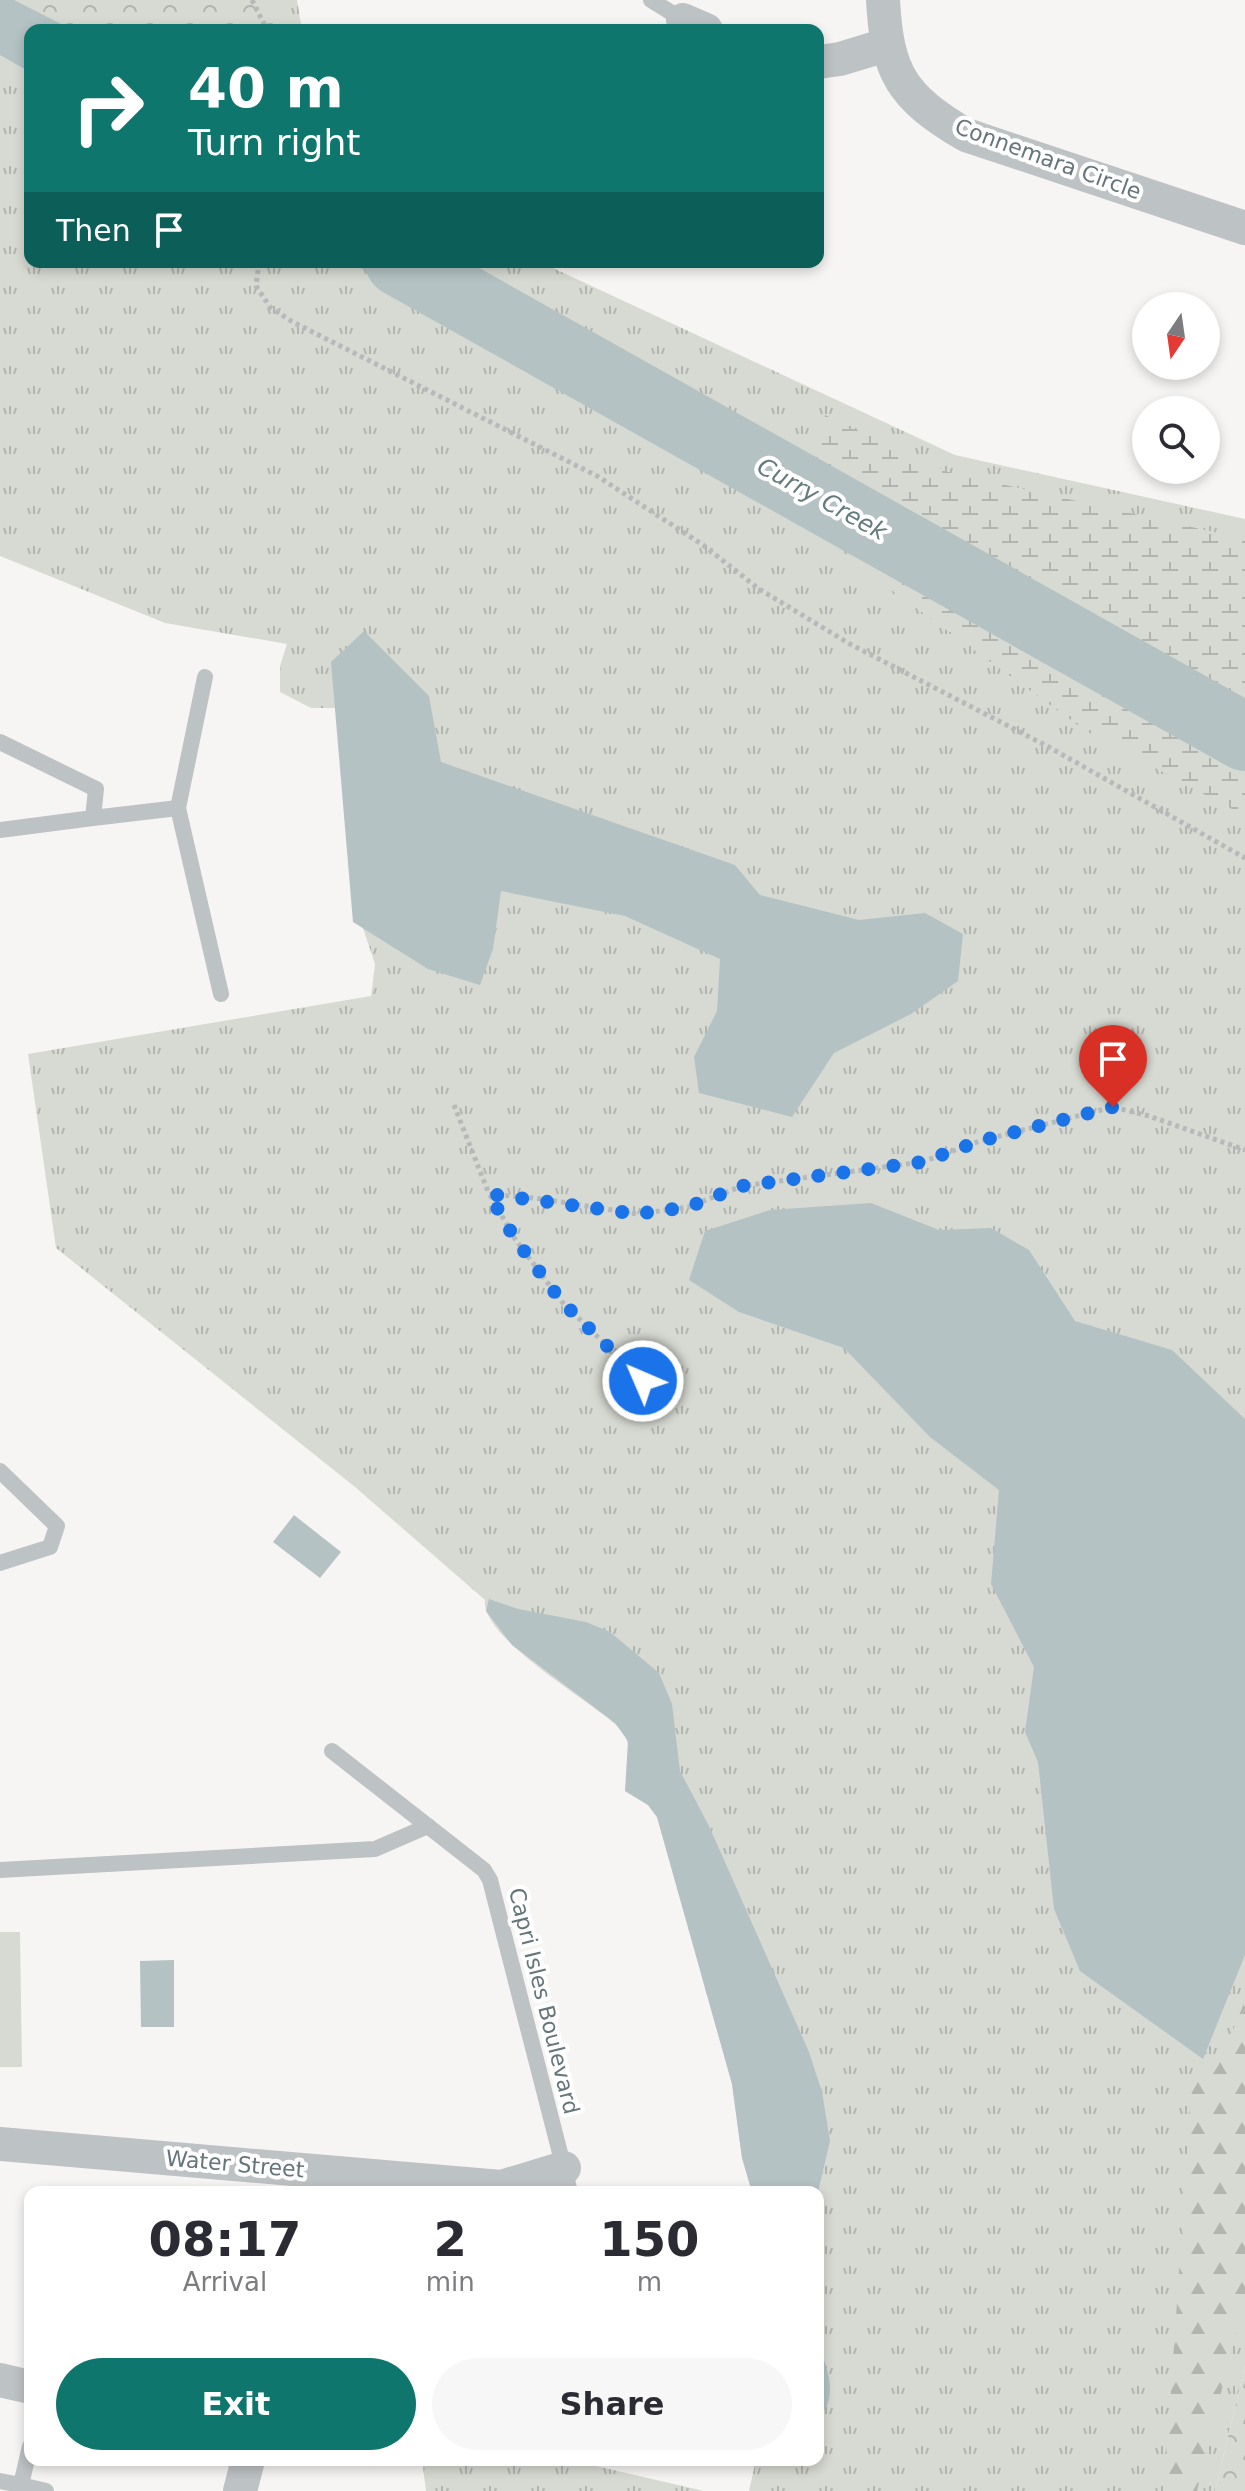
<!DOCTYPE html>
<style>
:root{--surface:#fff;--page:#f7f7f7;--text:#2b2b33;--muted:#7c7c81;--accent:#0f766e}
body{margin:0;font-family:"DejaVu Sans",sans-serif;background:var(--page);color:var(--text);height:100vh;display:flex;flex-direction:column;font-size:30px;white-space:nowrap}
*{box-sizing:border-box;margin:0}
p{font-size:26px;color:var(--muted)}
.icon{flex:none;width:44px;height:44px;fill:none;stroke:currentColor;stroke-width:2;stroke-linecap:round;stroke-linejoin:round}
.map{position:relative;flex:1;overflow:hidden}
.panel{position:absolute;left:24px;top:2186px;width:800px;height:280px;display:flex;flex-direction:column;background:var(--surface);border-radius:16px;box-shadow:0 4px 12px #0003}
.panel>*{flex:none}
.hud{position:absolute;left:24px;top:24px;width:800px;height:244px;border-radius:16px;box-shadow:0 4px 12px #0003;background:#0f766e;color:#fff;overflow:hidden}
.needle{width:52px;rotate:193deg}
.buttons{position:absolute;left:1132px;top:292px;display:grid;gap:16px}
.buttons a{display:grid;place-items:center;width:88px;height:88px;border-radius:50%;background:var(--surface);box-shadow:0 4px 12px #0003;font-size:40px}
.pin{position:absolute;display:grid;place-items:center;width:68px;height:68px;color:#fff;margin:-82px -34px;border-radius:50% 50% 50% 0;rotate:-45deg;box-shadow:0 0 8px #0007}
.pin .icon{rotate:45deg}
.me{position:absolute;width:88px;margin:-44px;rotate:315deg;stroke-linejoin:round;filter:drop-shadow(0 0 6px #0008)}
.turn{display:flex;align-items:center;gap:28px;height:168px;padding:0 32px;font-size:36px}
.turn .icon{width:104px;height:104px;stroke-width:2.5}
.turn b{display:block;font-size:56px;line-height:68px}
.then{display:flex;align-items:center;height:76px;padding:0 32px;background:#0003;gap:16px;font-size:30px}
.eta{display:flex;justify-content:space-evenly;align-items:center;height:136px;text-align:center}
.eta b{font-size:48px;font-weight:600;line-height:56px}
.primary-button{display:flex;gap:16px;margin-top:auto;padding:16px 32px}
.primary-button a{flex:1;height:92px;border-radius:48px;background:var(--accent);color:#fff;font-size:32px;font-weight:600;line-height:92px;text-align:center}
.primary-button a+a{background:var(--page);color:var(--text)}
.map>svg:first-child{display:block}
.grass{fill:url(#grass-tufts)}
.forest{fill:url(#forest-firs)}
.wetland{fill:url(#wetland-marsh)}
.park{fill:url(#park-crowns)}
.garden{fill:#d7dad2}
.water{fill:#b4c2c3}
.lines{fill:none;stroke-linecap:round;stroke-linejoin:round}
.river{stroke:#b4c2c3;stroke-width:68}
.path{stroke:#b5b9ba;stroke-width:5;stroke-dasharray:4 4;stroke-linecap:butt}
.lane{stroke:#bdc2c4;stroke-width:16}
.street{stroke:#bdc2c4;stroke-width:34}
.route{stroke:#1a73e8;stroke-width:14;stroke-dasharray:0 25.2}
.labels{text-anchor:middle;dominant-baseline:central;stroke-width:8;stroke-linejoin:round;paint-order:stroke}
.street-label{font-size:22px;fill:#64767a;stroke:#fff}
.water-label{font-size:24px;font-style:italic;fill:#647b7c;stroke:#fff}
</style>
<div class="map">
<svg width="1245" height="2491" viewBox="0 0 1245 2491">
<defs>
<pattern id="grass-tufts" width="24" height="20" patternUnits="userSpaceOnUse" patternTransform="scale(2)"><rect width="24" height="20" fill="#d7dad2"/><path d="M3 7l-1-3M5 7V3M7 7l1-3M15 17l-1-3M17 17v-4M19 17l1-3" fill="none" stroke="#b2b5af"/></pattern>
<pattern id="forest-firs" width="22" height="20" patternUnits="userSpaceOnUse" patternTransform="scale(2)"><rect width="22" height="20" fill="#d7dad2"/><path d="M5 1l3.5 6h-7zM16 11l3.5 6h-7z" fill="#b2b5af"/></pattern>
<pattern id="wetland-marsh" width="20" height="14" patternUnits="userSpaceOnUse" patternTransform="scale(2)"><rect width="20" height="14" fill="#d7dad2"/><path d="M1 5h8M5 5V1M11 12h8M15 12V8" fill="none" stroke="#b2b5af"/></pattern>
<pattern id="park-crowns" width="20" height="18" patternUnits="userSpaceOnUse" patternTransform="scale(2)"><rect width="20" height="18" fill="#d7dad2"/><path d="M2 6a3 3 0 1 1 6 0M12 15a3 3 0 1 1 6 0" fill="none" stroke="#b2b5af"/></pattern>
</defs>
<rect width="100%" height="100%" fill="#f6f5f3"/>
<g class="grass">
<path d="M0,0H297L302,30H30V262H540L955,455L1245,519V2366L1215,2491H749L756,2460H818V2192H752L742,2158L732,2084L657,1817L648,1805L625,1791L630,1751L624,1732C597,1704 480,1639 485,1600L355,1487L56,1248L28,1054L371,996L375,964L358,913L344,708H311L280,692V666L287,644L165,623L0,556Z"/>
<polygon points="422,2460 570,2460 704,2491 426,2491"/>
</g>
<polygon class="forest" points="1245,2001 1245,2295 1197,2491 1164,2491 1192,2085 1196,2077 1212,2074 1218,2066"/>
<polygon class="wetland" points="825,415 948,472 1245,539 1245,816 1086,731 858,566 809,491"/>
<g class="park">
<polygon points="14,0 280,0 285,30 73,30"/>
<polygon points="1245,2366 1245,2491 1215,2491"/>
</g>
<polygon class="garden" points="20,1932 22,2067 0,2067 0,1932"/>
<g class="water">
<polygon points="0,0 14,0 73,30 30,30 30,72 0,55"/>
<polygon points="339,262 415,262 427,275 401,280"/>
<polygon points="364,631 429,696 441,762 735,865 760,895 859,920 925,913 963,934 958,981 911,1014 834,1053 792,1117 699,1093 694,1057 717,1011 720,959 625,916 501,891 493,949 480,985 428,969 353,922 331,662"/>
<polygon points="871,1203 939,1230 991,1228 1029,1250 1075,1321 1172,1350 1245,1419 1245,1955 1203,2059 1080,1971 1054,1909 1038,1762 1025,1732 1034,1667 991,1584 999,1490 930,1437 844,1348 739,1312 689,1280 705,1231 770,1210"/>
<polygon points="294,1515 341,1552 320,1578 273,1542"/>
<polygon points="489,1599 518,1609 586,1622 610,1632 659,1673 672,1704 680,1771 709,1826 809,2052 822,2092 830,2141 818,2192 752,2192 742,2158 732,2084 657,1817 648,1805 625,1791 628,1741 615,1723 512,1645 486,1611"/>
<polygon points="174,1960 174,2027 141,2027 140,1961"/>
<path d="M818,2344C827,2368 840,2397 818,2418Z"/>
</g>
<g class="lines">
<polyline class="river" points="399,262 1245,737"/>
<g class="path">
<polyline points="252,0 267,30"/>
<polyline points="259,262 256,286 270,307 291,321 597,476 703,545 759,589 850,644 1047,746 1245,858"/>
<polyline points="454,1105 489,1194 543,1199 637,1214 688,1207 742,1186 922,1162 980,1141 1113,1107 1149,1116 1245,1150"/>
<polyline points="490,1195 515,1239 562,1302 643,1381"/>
</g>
<g class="lane">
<polyline points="651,0 683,20"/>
<polyline points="205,677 178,808 221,994"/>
<polyline points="0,742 96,789 93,818 0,830"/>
<polyline points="93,818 178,808"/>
<polyline points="0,1471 57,1526 50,1547 0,1563"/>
<polyline points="332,1751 484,1870 490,1880 570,2192"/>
<polyline points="0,1870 375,1849 428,1826"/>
<polyline points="30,2446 21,2485 46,2491"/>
<polyline points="0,2481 21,2485"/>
</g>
<g class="street">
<path d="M883,0C887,74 902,97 966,135L1245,228"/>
<polyline points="683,20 706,30"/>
<polyline points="818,62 840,59 886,45"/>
<polyline points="0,2144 501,2187 564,2168"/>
<polyline points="0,2380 30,2387"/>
<polyline points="240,2491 248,2460"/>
</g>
</g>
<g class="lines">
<polyline class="route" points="643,1381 562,1302 515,1239 489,1194 637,1214 688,1207 742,1186 922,1162 980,1141 1113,1107"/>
</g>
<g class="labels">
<g class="street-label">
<text transform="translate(1048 159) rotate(20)">Connemara Circle</text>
<text transform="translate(544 2001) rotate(76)">Capri Isles Boulevard</text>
<text transform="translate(235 2164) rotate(5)">Water Street</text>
</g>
<g class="water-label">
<text transform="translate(822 499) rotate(29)">Curry Creek</text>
</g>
</g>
</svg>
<div class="buttons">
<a><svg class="needle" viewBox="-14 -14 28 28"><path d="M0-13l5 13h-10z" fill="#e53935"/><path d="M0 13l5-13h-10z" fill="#7c7c81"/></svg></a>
<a><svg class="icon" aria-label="search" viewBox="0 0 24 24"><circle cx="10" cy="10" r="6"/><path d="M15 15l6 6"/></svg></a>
</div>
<div class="pin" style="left:1113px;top:1107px;background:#d93025"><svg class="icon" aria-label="arrive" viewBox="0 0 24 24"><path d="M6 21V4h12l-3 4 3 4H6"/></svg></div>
<svg class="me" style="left:643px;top:1381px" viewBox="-20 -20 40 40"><circle r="17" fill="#1a73e8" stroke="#fff" stroke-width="3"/><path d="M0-11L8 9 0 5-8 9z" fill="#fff"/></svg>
<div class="hud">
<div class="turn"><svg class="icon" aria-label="right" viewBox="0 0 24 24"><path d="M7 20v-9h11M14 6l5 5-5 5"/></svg><div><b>40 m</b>Turn right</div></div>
<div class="then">Then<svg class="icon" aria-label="arrive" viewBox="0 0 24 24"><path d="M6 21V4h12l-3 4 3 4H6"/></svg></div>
</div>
<section class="panel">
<div class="eta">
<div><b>08:17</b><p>Arrival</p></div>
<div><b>2</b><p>min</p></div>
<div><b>150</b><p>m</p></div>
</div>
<div class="primary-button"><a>Exit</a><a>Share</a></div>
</section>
</div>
